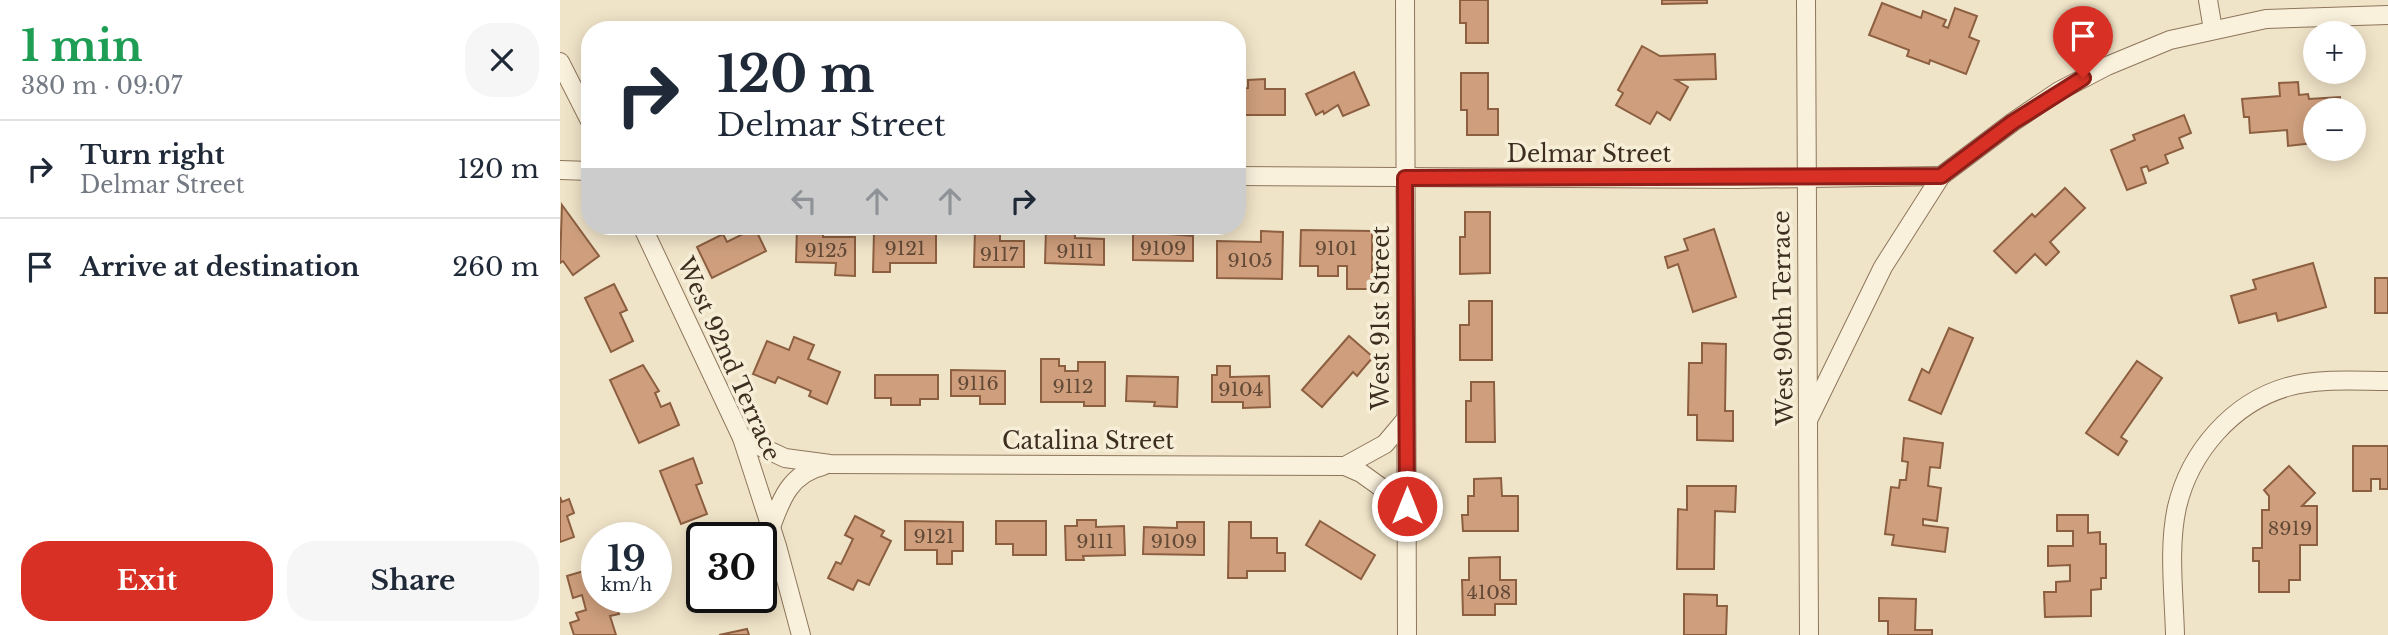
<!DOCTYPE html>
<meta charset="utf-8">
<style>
:root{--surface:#fff;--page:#f6f6f7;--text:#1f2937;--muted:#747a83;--line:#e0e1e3;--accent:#d93025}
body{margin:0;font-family:"Libre Baskerville",serif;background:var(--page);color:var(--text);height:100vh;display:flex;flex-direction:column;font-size:26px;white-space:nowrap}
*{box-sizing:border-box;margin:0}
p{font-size:23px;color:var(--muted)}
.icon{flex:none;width:38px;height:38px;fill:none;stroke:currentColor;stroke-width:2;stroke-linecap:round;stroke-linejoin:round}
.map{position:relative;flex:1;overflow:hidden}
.side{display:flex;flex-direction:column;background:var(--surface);width:560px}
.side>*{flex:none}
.banner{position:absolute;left:21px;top:21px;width:665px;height:214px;border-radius:28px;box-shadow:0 4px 18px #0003;background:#fff;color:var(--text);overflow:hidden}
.tools{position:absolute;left:1743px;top:21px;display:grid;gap:14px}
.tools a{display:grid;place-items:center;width:63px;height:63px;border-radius:50%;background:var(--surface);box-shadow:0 4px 18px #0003;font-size:35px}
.speed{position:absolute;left:21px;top:522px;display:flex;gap:14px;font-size:35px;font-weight:700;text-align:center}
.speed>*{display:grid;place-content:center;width:91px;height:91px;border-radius:50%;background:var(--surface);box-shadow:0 4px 18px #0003;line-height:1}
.speed small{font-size:18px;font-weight:400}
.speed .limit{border:4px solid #111;border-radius:10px;background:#fff;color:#111}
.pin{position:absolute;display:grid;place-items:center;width:60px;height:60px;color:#fff;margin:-72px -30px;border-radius:50% 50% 50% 0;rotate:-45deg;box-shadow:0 0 7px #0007}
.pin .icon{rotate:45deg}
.me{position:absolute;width:77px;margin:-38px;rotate:0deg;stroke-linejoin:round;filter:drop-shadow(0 0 5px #0008)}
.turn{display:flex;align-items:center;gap:24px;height:147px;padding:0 21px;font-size:32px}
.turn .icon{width:91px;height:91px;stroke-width:2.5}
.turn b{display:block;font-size:49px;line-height:60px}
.lanes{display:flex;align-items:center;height:66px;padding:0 21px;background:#0003;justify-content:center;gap:35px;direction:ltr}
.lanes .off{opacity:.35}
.round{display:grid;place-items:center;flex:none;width:74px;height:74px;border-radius:28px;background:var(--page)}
.overview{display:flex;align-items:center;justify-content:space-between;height:119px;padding:0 21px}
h1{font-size:42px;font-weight:700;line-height:52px;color:#1e9e55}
.cta{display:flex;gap:14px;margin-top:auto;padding:14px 21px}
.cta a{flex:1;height:80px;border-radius:28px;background:var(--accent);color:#fff;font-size:28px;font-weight:700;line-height:80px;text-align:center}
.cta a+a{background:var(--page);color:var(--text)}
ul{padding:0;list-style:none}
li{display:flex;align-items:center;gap:21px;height:98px;padding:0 21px;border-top:2px solid var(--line)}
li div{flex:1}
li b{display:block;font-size:26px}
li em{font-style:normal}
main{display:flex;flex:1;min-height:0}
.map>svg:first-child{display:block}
.building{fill:#cf9f7d;stroke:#8d5f41;stroke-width:2}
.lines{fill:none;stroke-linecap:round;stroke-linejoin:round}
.minor-casing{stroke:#8d765c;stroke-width:20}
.minor{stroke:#faf1dc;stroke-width:18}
.route-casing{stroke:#8d1f18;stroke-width:18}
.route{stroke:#d93025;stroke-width:12}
.labels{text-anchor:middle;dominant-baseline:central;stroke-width:7;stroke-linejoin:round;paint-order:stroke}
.number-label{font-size:19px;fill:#624a37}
.street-label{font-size:23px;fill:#3d2e20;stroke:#f7eed8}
</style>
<main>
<section class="side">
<div class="overview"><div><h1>1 min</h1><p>380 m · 09:07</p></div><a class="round"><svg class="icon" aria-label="close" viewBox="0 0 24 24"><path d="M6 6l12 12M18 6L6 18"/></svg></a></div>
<ul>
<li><svg class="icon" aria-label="right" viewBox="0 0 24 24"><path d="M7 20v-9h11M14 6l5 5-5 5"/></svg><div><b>Turn right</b><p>Delmar Street</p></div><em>120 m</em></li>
<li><svg class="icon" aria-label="arrive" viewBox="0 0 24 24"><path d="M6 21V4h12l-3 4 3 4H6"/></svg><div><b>Arrive at destination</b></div><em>260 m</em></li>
</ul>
<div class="cta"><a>Exit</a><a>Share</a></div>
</section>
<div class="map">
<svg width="1828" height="635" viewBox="0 0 1828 635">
<rect width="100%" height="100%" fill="#f0e4c8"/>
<g class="building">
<polygon points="900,0 928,0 928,43 906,43 906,23 900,23"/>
<polygon points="1102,0 1147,0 1147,3 1102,4"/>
<polygon points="1322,3 1361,18 1363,11 1386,20 1383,26 1388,28 1395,8 1417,16 1409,37 1419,41 1406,74 1370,60 1369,64 1347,56 1349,50 1309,35"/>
<polygon points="1082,46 1100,56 1155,54 1156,79 1116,80 1128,87 1110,120 1097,112 1090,124 1056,105 1063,93 1058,90"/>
<polygon points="794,72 809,105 783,116 778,105 764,114 763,111 756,115 746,94"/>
<polygon points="901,73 928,73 928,109 938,109 938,135 907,135 907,110 901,110"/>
<polygon points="705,79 705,89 725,89 725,115 677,115 677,89 688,88 688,80"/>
<polygon points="1738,82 1739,95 1748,94 1749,99 1780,97 1781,110 1755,110 1755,125 1752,126 1753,143 1728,146 1727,130 1690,133 1689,117 1684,117 1682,99 1720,96 1719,83"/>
<polygon points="1624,115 1631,133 1619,138 1623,148 1605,155 1608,163 1589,171 1587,166 1581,168 1586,183 1567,190 1551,150 1575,140 1573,135"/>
<polygon points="1505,188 1525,208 1490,242 1499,252 1486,265 1475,254 1456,273 1434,251 1472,214 1475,217"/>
<polygon points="2,205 39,256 13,275 3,261 0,263"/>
<polygon points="905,212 930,212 930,273 900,274 900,237 905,237"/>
<polygon points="237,227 263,227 263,237 295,237 295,276 275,275 276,263 236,262"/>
<polygon points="195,228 206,251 152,278 137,247 163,234 167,242"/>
<polygon points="1154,229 1176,297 1133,312 1118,264 1108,268 1105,257 1128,250 1124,239"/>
<polygon points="415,230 440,230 440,241 464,241 464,267 414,267"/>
<polygon points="486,230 515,231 515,238 544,239 544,265 485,263"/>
<polygon points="741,230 812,231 812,289 787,289 787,266 778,266 778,276 758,276 758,266 740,266"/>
<polygon points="573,231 633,236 633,261 573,260"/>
<polygon points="701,231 723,232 722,279 657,278 657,241 701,242"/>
<polygon points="314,232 376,232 376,263 330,263 330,272 313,272"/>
<polygon points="1753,263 1766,307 1718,321 1716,313 1679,323 1671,296 1696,289 1693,280"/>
<rect x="1815" y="278" width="13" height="35"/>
<polygon points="54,284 67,310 60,313 73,341 51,352 25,298"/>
<polygon points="909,301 932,301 932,360 900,360 900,325 909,325"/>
<polygon points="1389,328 1413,338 1381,414 1349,400 1362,369 1369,373"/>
<polygon points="789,336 813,357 797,376 793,372 762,407 742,390"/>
<polygon points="234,337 254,345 248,359 280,372 267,404 249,396 251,391 218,377 215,383 193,374 207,341 229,350"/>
<polygon points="1142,343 1166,344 1165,411 1173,411 1173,441 1137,440 1137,415 1128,415 1129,363 1142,363"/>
<polygon points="481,359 499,359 499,366 505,366 505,371 518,371 518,362 545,362 545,406 524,406 524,402 481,402"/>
<polygon points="1577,361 1602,378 1561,437 1567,441 1558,455 1526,433"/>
<polygon points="83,365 99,391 95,393 101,407 110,403 119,425 79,443 50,380"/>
<polygon points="657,366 670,366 670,377 709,376 710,407 683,408 683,402 652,402 652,375 657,375"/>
<polygon points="391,370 445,371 445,404 420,404 420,396 391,396"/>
<polygon points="315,375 378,375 378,399 360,399 360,405 331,405 331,398 315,398"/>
<polygon points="567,376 618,377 617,407 594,406 595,402 566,401"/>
<polygon points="911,382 934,382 935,442 906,442 906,401 911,401"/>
<polygon points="1344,438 1383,443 1380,468 1370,467 1368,486 1381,488 1377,521 1363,519 1363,525 1388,528 1385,552 1332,545 1334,535 1325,534 1331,487 1339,488 1340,480 1346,480 1348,462 1342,461"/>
<polygon points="1793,446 1828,446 1828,489 1820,489 1820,479 1811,479 1811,491 1793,491"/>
<polygon points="133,458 142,483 136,485 147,514 121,524 100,471"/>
<polygon points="1729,466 1755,493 1742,506 1757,506 1757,545 1740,545 1740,580 1729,580 1729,592 1699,592 1699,561 1693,561 1693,548 1702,548 1702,510 1709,510 1709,496 1704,490"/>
<polygon points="941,478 942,496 958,496 958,531 903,531 902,515 908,515 908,496 914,496 914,479"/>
<polygon points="1127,486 1176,486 1175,512 1155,511 1154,569 1117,569 1118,509 1127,510"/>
<polygon points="0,497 2,502 9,499 14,513 7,516 14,537 0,542"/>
<polygon points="1497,515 1528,515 1528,533 1540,532 1540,544 1546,544 1546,578 1541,578 1541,589 1531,590 1531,616 1485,617 1484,592 1496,592 1496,582 1510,581 1510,565 1488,566 1488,546 1513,546 1513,531 1497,531"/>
<polygon points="295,516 324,531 321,536 331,541 309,585 298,580 293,590 268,578 276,562 281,564 293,539 285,535"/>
<polygon points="517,520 536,520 536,527 564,526 565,555 523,556 524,560 506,560 505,526 517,526"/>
<polygon points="345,521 403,522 403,551 392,551 392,564 377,564 377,550 345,550"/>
<polygon points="436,521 486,521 486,555 453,555 453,544 436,544"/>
<polygon points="760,521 815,555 801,579 746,545"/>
<polygon points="617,522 644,522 644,555 583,554 584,527 617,528"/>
<polygon points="669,522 691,522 691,538 717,538 717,553 725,553 725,571 687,571 687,578 668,578"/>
<polygon points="142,539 142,581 133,554 139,552 135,541"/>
<polygon points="940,557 940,580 956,580 956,604 935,604 935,615 903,615 902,580 909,580 909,558"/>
<polygon points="37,567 37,597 54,597 59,614 50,616 56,635 14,635 10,623 19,620 16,613 26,610 22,595 13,598 7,576"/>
<polygon points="1124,594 1157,595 1157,606 1167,606 1166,635 1124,635"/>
<polygon points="147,597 175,597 149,605"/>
<polygon points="1319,598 1356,599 1355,630 1372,630 1372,635 1328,635 1328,621 1319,621"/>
<polygon points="187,629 189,635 159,635"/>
</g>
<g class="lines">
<g class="minor-casing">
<g id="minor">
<polyline points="845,0 847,635"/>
<polyline points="1246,0 1249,635"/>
<polyline points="1648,0 1653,30"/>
<polyline points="0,62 30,121"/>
<polyline points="0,170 30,171"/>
<polyline points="677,176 1177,179 1381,176"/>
<polyline points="82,226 182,438 217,546 241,635"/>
<polyline points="1249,418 1323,267 1381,176 1453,122 1499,91 1547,66 1610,40 1706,19 1828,15"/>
<polyline points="182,438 225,458 270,464 785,466 801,473 847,506"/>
<polyline points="785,466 825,444 846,419"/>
<path d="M211,527C221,499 231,473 263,466"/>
<path d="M1615,635C1614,594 1608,547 1617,507C1630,452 1672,403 1727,387C1759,378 1795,381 1828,381"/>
</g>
</g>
<use href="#minor" class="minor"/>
</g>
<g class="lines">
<g class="route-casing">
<polyline id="route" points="847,506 845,178 1381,176 1453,122 1523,78"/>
</g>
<use href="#route" class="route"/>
</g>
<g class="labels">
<g class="number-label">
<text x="345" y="248">9121</text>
<text x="603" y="248">9109</text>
<text x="776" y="248">9101</text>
<text x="266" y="250">9125</text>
<text x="515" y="251">9111</text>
<text x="439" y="254">9117</text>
<text x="690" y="260">9105</text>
<text x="418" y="383">9116</text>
<text x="513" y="386">9112</text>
<text x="681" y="389">9104</text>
<text x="1730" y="528">8919</text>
<text x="374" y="536">9121</text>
<text x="535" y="541">9111</text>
<text x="614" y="541">9109</text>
<text x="929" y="592">4108</text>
</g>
<g class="street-label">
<text x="1029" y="154">Delmar Street</text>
<text transform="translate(821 318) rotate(-90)">West 91st Street</text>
<text transform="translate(1223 318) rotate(-91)">West 90th Terrace</text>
<text transform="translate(169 359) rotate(66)">West 92nd Terrace</text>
<text x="528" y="441">Catalina Street</text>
</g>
</g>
</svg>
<div class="tools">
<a>+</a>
<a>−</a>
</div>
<div class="speed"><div>19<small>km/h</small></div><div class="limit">30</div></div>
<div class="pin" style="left:1523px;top:78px;background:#d93025"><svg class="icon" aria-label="arrive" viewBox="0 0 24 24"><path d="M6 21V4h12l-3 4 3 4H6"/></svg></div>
<svg class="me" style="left:847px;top:506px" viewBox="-20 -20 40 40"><circle r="17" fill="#d93025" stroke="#fff" stroke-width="3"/><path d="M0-11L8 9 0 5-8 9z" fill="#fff"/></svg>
<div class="banner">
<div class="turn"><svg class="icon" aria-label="right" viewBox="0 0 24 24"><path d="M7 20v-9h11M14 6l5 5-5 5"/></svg><div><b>120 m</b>Delmar Street</div></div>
<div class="lanes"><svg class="icon off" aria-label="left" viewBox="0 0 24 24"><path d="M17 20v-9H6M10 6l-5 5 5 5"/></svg><svg class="icon off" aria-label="ahead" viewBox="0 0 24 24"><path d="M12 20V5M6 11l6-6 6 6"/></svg><svg class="icon off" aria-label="ahead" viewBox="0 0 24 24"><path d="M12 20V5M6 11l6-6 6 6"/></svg><svg class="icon" aria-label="right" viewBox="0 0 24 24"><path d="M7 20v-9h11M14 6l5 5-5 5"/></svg></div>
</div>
</div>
</main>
